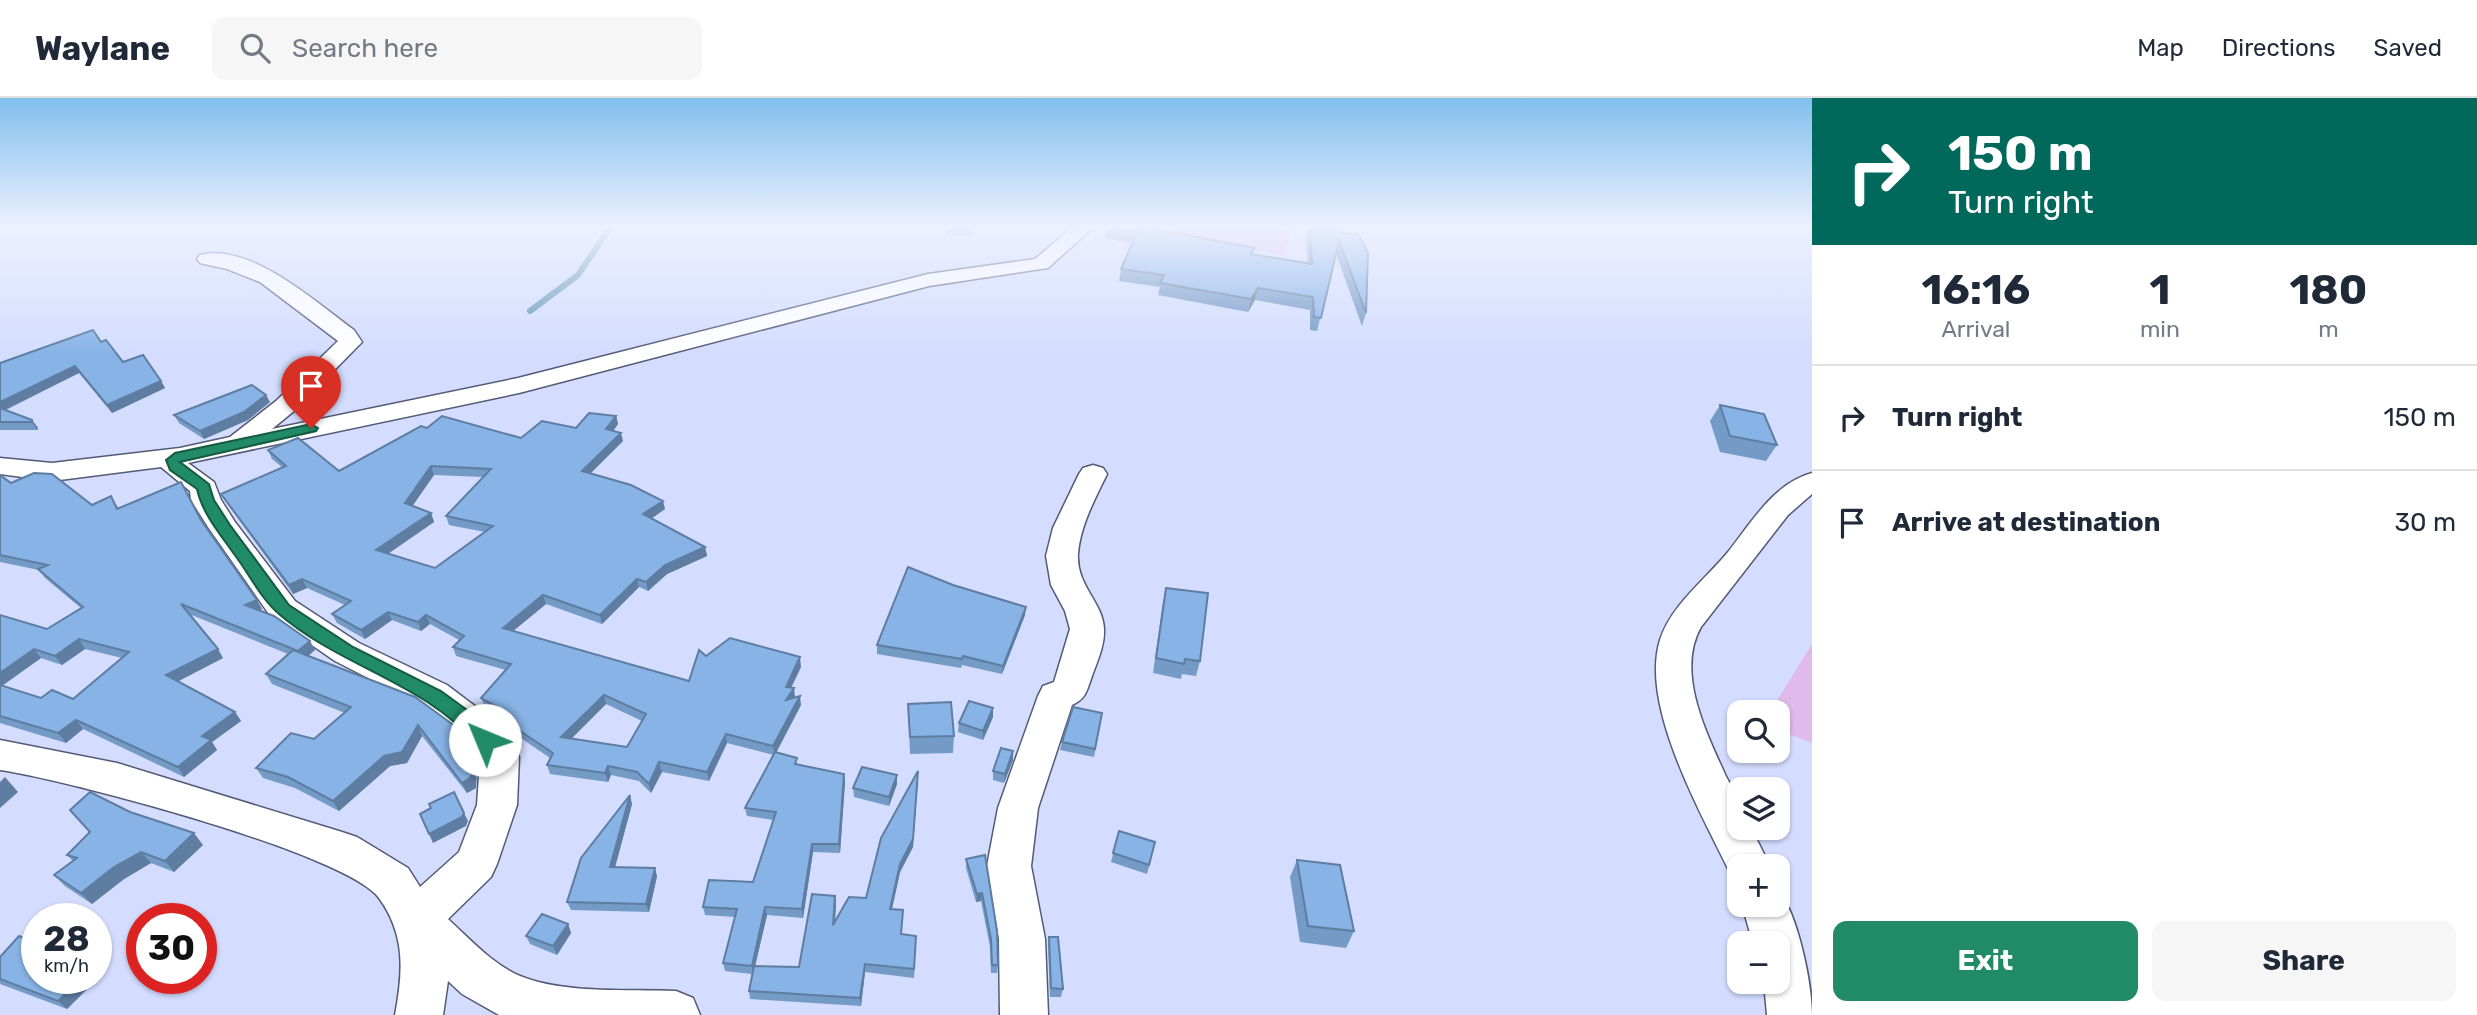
<!DOCTYPE html>
<meta charset="utf-8">
<style>
:root{--surface:#fff;--page:#f6f6f7;--text:#1f2937;--muted:#747a83;--line:#e0e1e3;--accent:#218a67}
body{margin:0;font-family:Rubik,sans-serif;background:var(--page);color:var(--text);height:100vh;display:flex;flex-direction:column;font-size:26px;white-space:nowrap}
*{box-sizing:border-box;margin:0}
p{font-size:23px;color:var(--muted)}
.icon{flex:none;width:38px;height:38px;fill:none;stroke:currentColor;stroke-width:2;stroke-linecap:round;stroke-linejoin:round}
.map{position:relative;flex:1;overflow:hidden}
.details{display:flex;flex-direction:column;background:var(--surface);width:665px}
.details>*{flex:none}
.banner{background:#00695c;color:#fff;overflow:hidden}
.controls{position:absolute;left:1727px;top:602px;display:grid;gap:14px}
.controls a{display:grid;place-items:center;width:63px;height:63px;border-radius:14px;background:var(--surface);box-shadow:0 2px 5px #0004;font-size:35px}
.speed{position:absolute;left:21px;top:805px;display:flex;gap:14px;font-size:35px;font-weight:700;text-align:center}
.speed>*{display:grid;place-content:center;width:91px;height:91px;border-radius:50%;background:var(--surface);box-shadow:0 2px 5px #0004;line-height:1}
.speed small{font-size:18px;font-weight:400}
.speed .limit{border:10px solid #d22;background:#fff;color:#111}
.pin{position:absolute;display:grid;place-items:center;width:60px;height:60px;color:#fff;margin:-72px -30px;border-radius:50% 50% 50% 0;rotate:-45deg;box-shadow:0 0 7px #0007}
.pin .icon{rotate:45deg}
.me{position:absolute;width:77px;margin:-38px;rotate:315deg;stroke-linejoin:round;filter:drop-shadow(0 0 5px #0008)}
.turn{display:flex;align-items:center;gap:24px;height:147px;padding:0 21px;font-size:32px}
.turn .icon{width:91px;height:91px;stroke-width:2.5}
.turn b{display:block;font-size:49px;line-height:60px}
.eta{display:flex;justify-content:space-evenly;align-items:center;height:119px;text-align:center}
.eta b{font-size:42px;font-weight:700;line-height:49px}
.primary-button{display:flex;gap:14px;margin-top:auto;padding:14px 21px}
.primary-button a{flex:1;height:80px;border-radius:14px;background:var(--accent);color:#fff;font-size:28px;font-weight:700;line-height:80px;text-align:center}
.primary-button a+a{background:var(--page);color:var(--text)}
ul{padding:0;list-style:none}
li{display:flex;align-items:center;gap:21px;height:105px;padding:0 21px;border-top:2px solid var(--line)}
li div{flex:1}
li b{display:block;font-size:26px}
li em{font-style:normal}
header{display:flex;align-items:center;gap:42px;box-sizing:border-box;height:98px;padding:0 35px;background:var(--surface);border-bottom:2px solid var(--line)}
header strong{font-size:33px}
nav{display:flex;gap:38px;margin-inline-start:auto;font-size:24px}
.search{width:490px;height:63px;background:var(--page);display:flex;align-items:center;gap:18px;box-sizing:border-box;padding:0 24px;border-radius:14px;color:var(--muted);font-size:26px}
main{display:flex;flex:1;min-height:0}
.map>svg:first-child{display:block}
.green{fill:#dfbaeb}
.lines{fill:none;stroke-linecap:round;stroke-linejoin:round}
.stream{stroke:#6599b6;stroke-width:6}
.minor-casing{stroke:#535a76;stroke-width:3}
.minor{fill:#fff;fill-rule:evenodd}
.wall{fill:#749ac6;fill-rule:evenodd}
.shaded-wall{fill:#5e7da1}
.building{fill:#87b3e6;stroke:#5e7da1;stroke-width:2;fill-rule:evenodd}
.route{fill:#218a67;stroke:#155a43;stroke-width:2}
</style>
<header>
<strong>Waylane</strong>
<div class="search"><svg class="icon" aria-label="search" viewBox="0 0 24 24"><circle cx="10" cy="10" r="6"/><path d="M15 15l6 6"/></svg>Search here</div>
<nav><a>Map</a><a>Directions</a><a>Saved</a></nav>
</header>
<main>
<div class="map">
<svg width="1812" height="917" viewBox="0 0 1812 917">
<rect width="100%" height="100%" fill="#d4ddff"/>
<g class="green">
<polygon points="1179,127 1268,127 1292,131 1283,157 1172,139"/>
<polygon points="1812,546 1812,645 1778,632 1778,614 1770,614"/>
</g>
<g class="lines">
<polyline class="stream" points="530,213 578,177 612,127"/>
<g class="minor-casing">
<g id="minor">
<path d="M1075,127H1096L1048,170L929,188L519,295L188,365L214,384L221,402L235,424L295,503L359,545L447,587L484,615L514,648L519,659L517,707L497,766L491,779L448,821C470,841 492,866 520,878C564,896 629,891 676,893L693,900L700,917H499L462,896L448,883L443,917H395C403,875 406,837 379,800C346,755 64,681 0,672V642L117,665L342,734L357,739L408,770L420,789L459,754L477,707L480,663L458,635L421,607L335,563L271,519L208,429L191,402L190,393L161,369L52,383L0,376V360L52,365L180,350L230,339L276,303L338,243L260,184L227,171L200,165L197,161L200,157C250,144 317,205 354,232L362,244L294,313L272,331L518,280L928,176L1035,161Z"/>
<path d="M1093,367L1103,370L1107,376C1095,401 1080,428 1078,456C1076,488 1103,504 1104,531C1105,547 1097,564 1092,578C1087,592 1086,601 1072,607L1038,710L1031,768L1045,841L1048,917H1000L999,841L987,768L998,710L1038,598L1043,588L1054,584L1070,531L1065,513L1051,487L1046,458L1053,430L1079,376L1083,370Z"/>
<path d="M1812,375V396L1788,417L1701,529C1676,573 1705,632 1724,674C1728,684 1738,697 1740,708C1741,715 1740,723 1740,730H1751L1770,768H1740V784L1733,781C1704,720 1639,609 1660,542C1671,507 1706,481 1728,454C1751,425 1774,385 1812,375Z"/>
<path d="M1778,792C1798,816 1812,886 1812,917H1767L1764,884H1778V845H1753L1742,807H1778Z"/>
</g>
</g>
<use href="#minor" class="minor"/>
</g>
<g class="wall">
<polygon points="945,127 971,127 971,137 947,137"/>
<polygon points="1108,127 1151,127 1149,130 1253,157 1308,166 1306,136 1309,127 1343,127 1341,135 1366,215 1362,228 1336,156 1317,233 1310,232 1310,212 1255,202 1248,214 1158,197 1160,189 1119,183 1121,171 1132,145 1105,140"/>
<polygon points="101,244 123,264 161,283 165,290 112,315 79,275 6,312 32,322 38,330 37,332 0,332 0,265"/>
<polygon points="270,304 248,322 204,341 179,325 174,317"/>
<polygon points="1720,307 1777,347 1766,363 1720,354 1710,323"/>
<path d="M616,318L618,326L613,333L623,343L590,375L665,411L652,420L705,449L707,458L667,476L648,493L639,489L602,526L546,506L513,533L689,583L706,558L801,569L791,590L795,599L801,607L776,654L798,666L844,676L845,684L840,755L813,754L803,820L767,817L755,868L799,869L835,798L836,806L835,825L866,800L918,682L913,749L900,774L892,811L903,820L901,836L916,846L914,880L865,874L861,908L750,901L749,893L752,876L725,873L723,865L735,819L705,817L703,809L753,784L773,722L747,718L745,710L774,657L727,645L709,683L662,674L651,695L639,683L611,677L608,684L550,676L547,667L550,660L512,634L506,636L499,627L495,618L496,616L485,609L481,600L506,572L456,558L453,549L459,542L430,526L421,533L392,522L365,541L337,525L332,516L345,507L307,490L293,496L226,404L221,396L283,370L272,361L268,352L339,373L427,330L521,340L576,330ZM434,377L483,379L446,418L449,427L485,434L435,470L388,456L434,424L431,415L412,408ZM606,606L642,623L627,649L572,640Z"/>
<path d="M0,377L11,385L92,407H117L118,410L202,424L257,502L262,511L259,513L315,552L308,558L477,664L476,690L467,695L422,638L407,665L390,668L339,713L295,690L263,680L256,670L314,641L345,615L272,586L266,576L288,556L189,516L223,560L178,583L235,614L241,623L212,644L217,652L184,679L83,631L66,645L0,625V517L47,531L81,510L45,480L39,472L0,464ZM85,551L122,560L73,601L41,600L2,588L41,560L62,567Z"/>
<polygon points="1166,490 1200,563 1196,578 1182,576 1181,581 1153,575 1163,504"/>
<polygon points="1025,517 1002,576 962,567 961,570 877,556 877,547"/>
<polygon points="908,606 954,638 953,655 910,656"/>
<polygon points="1102,615 1094,659 1060,652 1062,644"/>
<polygon points="993,619 983,642 958,634 959,625"/>
<polygon points="1013,653 1013,662 1004,685 993,682 993,673"/>
<polygon points="897,677 897,686 889,708 854,699 853,690"/>
<polygon points="632,706 615,769 657,778 649,814 571,812 567,804"/>
<polygon points="130,714 203,747 174,774 151,765 124,781 92,806 65,788 54,777 73,763 67,757"/>
<polygon points="1119,733 1155,744 1147,776 1111,764"/>
<polygon points="985,757 998,867 997,875 991,875 990,849 981,803 976,804 966,770 966,761"/>
<polygon points="1297,762 1354,833 1346,850 1300,844 1290,779"/>
<polygon points="568,826 571,835 557,857 530,846 526,838"/>
<polygon points="1049,839 1063,891 1061,899 1050,899 1048,847"/>
<polygon points="0,859 96,880 96,870 102,876 67,911 0,886"/>
</g>
<g class="shaded-wall">
<polygon points="1258,190 1255,202 1248,214 1251,201"/>
<polygon points="75,268 79,275 0,314 0,304"/>
<polygon points="161,283 165,290 112,315 107,307"/>
<polygon points="266,297 270,304 248,322 204,341 200,333"/>
<polygon points="616,318 618,326 608,340 606,331"/>
<polygon points="32,322 38,330 37,332 32,324"/>
<polygon points="621,335 623,343 584,382 582,373"/>
<polygon points="431,368 434,377 409,413 405,405"/>
<polygon points="663,403 665,411 645,425 643,416"/>
<polygon points="431,415 434,424 380,461 376,452"/>
<polygon points="705,449 707,458 667,476 648,493 646,484 665,467"/>
<polygon points="302,481 307,490 293,496 289,487"/>
<polygon points="637,481 639,489 602,526 600,517"/>
<polygon points="543,497 546,506 506,539 503,530"/>
<polygon points="257,502 262,511 250,516 245,507"/>
<polygon points="1026,509 1025,517 1002,576 1003,568"/>
<polygon points="388,514 392,522 365,541 361,532"/>
<polygon points="426,517 430,526 421,533 418,524"/>
<polygon points="79,541 85,551 62,567 55,558"/>
<polygon points="310,543 315,552 303,562 298,553"/>
<polygon points="34,551 41,560 0,589 0,575"/>
<polygon points="218,551 223,560 173,586 166,577"/>
<polygon points="800,559 801,569 787,598 786,589"/>
<polygon points="794,590 795,599 786,602"/>
<polygon points="604,597 606,606 564,648 561,639"/>
<polygon points="800,598 801,607 775,657 773,648"/>
<polygon points="993,610 993,619 983,642 983,633"/>
<polygon points="235,614 241,623 212,644 217,652 184,679 178,669 202,638"/>
<polygon points="76,622 83,631 66,645 58,635"/>
<polygon points="508,625 512,634 506,636 503,627"/>
<polygon points="418,627 422,638 407,665 390,668 339,713 333,703"/>
<polygon points="726,636 727,645 709,683 707,674"/>
<polygon points="473,653 477,664 476,690 467,695 462,685"/>
<polygon points="1013,653 1013,662 1004,685 1005,676"/>
<polygon points="659,664 662,674 651,695 649,686"/>
<polygon points="608,668 611,677 608,684 605,675"/>
<polygon points="918,673 913,749 900,774 890,820 890,811"/>
<polygon points="844,676 845,684 840,755 839,746"/>
<polygon points="897,677 897,686 889,708 889,699"/>
<polygon points="5,679 18,694 0,710 0,684"/>
<polygon points="630,697 632,706 613,777 610,769"/>
<polygon points="464,715 468,723 466,728 433,745 429,736"/>
<polygon points="194,735 203,747 174,774 165,763"/>
<polygon points="812,746 813,754 803,820 802,811"/>
<polygon points="141,754 151,765 124,781 92,806 81,795 114,769"/>
<polygon points="655,770 657,778 649,814 646,806"/>
<polygon points="982,795 981,803 976,804 977,796"/>
<polygon points="835,798 836,806 834,836 833,827"/>
<polygon points="765,809 767,817 753,877 752,868"/>
<polygon points="568,826 571,835 557,857 553,848"/>
<polygon points="865,866 865,874 861,908 860,900"/>
<polygon points="96,870 102,876 67,911 58,903 81,880 96,880"/>
</g>
<g class="building">
<polygon points="1108,127 1144,127 1142,129 1255,150 1251,156 1312,166 1310,127 1343,127 1341,135 1358,136 1368,155 1366,215 1339,143 1321,220 1314,219 1313,199 1258,190 1251,201 1160,185 1164,177 1121,171 1137,134 1107,128"/>
<polygon points="93,232 101,244 106,242 123,264 143,257 161,283 107,307 75,268 0,304 0,265"/>
<polygon points="252,287 266,297 244,314 200,333 174,317"/>
<polygon points="1720,307 1764,316 1777,347 1730,338"/>
<polygon points="0,310 32,322 32,324 0,324"/>
<path d="M589,315L616,318L606,331L621,335L582,373L631,387L663,403L643,416L705,449L665,467L646,484L637,481L600,517L543,497L503,530L689,583L699,552L706,558L730,540L800,559L786,589L794,590L786,602L800,598L773,648L726,636L707,674L659,664L649,686L637,674L608,668L605,675L547,667L553,655L508,625L503,627L495,618L499,610L481,600L511,566L453,549L464,538L426,517L418,524L388,514L361,532L332,516L351,503L302,481L289,487L221,396L286,368L268,352L298,340L339,373L421,328L427,330L442,318L521,340L542,323L576,330ZM431,368L491,371L446,418L493,428L435,470L376,452L431,415L405,405ZM604,597L646,616L627,649L561,639Z"/>
<polygon points="34,375 52,376 92,407 111,398 117,411 181,384 201,422 257,502 245,507 274,518 310,543 298,553 181,506 218,551 166,577 235,614 202,638 211,642 178,669 76,622 58,635 0,618 0,587 41,600 52,592 73,601 129,554 79,541 55,558 34,551 0,575 0,517 47,531 83,509 38,471 48,467 0,457 0,377 11,385"/>
<polygon points="908,469 953,487 1026,509 1003,568 963,558 962,561 877,547"/>
<polygon points="1166,490 1208,495 1200,563 1185,561 1184,566 1156,560"/>
<polygon points="293,552 415,599 452,626 473,653 471,679 462,685 418,627 402,654 384,658 333,703 288,679 256,670 291,635 314,641 351,609 266,576"/>
<polygon points="969,603 993,610 983,633 959,625"/>
<polygon points="951,604 954,638 910,639 908,606"/>
<polygon points="1073,609 1102,615 1095,651 1062,644"/>
<polygon points="1001,650 1013,653 1005,676 993,673"/>
<polygon points="775,654 797,660 795,666 844,676 839,746 812,746 802,811 765,809 752,868 723,865 737,811 703,809 709,782 753,784 776,714 745,710"/>
<polygon points="862,669 897,677 889,699 853,690"/>
<polygon points="918,673 913,741 900,766 890,811 903,812 901,836 916,838 914,871 865,866 860,900 749,893 754,868 799,869 812,796 835,798 833,827 849,799 866,800 881,740"/>
<polygon points="90,694 130,714 194,735 165,763 141,754 114,769 81,795 54,777 77,760 67,757 90,734 70,712"/>
<polygon points="454,694 464,715 462,719 429,736 420,716 431,710 429,706"/>
<polygon points="630,697 610,769 655,770 646,806 567,804 581,760"/>
<polygon points="1119,733 1155,744 1149,767 1113,755"/>
<polygon points="985,757 997,833 998,867 992,867 991,841 982,795 977,796 966,761"/>
<polygon points="1297,762 1340,767 1354,833 1308,828"/>
<polygon points="542,816 568,826 553,848 526,838"/>
<polygon points="19,838 37,845 37,880 81,880 58,903 0,881 0,859"/>
<polygon points="1049,839 1058,839 1063,891 1051,890"/>
</g>
<linearGradient id="sky" x2="0" y2="1"><stop stop-color="#81bfed"/><stop offset="0.5" stop-color="#ecf0ff"/><stop offset="1" stop-color="#ecf0ff" stop-opacity="0"/></linearGradient>
<rect width="1812" height="256" fill="url(#sky)"/>
<path class="route" d="M311,326L318,330L316,333L180,364L209,386L214,402L230,427L289,507L353,549L441,593L478,620L495,642L492,648H478C426,585 340,569 279,516C261,501 248,474 234,456C220,436 202,415 197,391L170,372L166,362L175,355Z"/>
</svg>
<div class="controls">
<a><svg class="icon" aria-label="search" viewBox="0 0 24 24"><circle cx="10" cy="10" r="6"/><path d="M15 15l6 6"/></svg></a>
<a><svg class="icon" aria-label="layers" viewBox="0 0 24 24"><path d="M12 4l9 5-9 5-9-5zM3 14l9 5 9-5"/></svg></a>
<a>+</a>
<a>−</a>
</div>
<div class="speed"><div>28<small>km/h</small></div><div class="limit">30</div></div>
<div class="pin" style="left:311px;top:330px;background:#d93025"><svg class="icon" aria-label="arrive" viewBox="0 0 24 24"><path d="M6 21V4h12l-3 4 3 4H6"/></svg></div>
<svg class="me" style="left:485px;top:642px" viewBox="-20 -20 40 40"><circle r="19" fill="#fff"/><path d="M0-13L10 11 0 6-10 11z" fill="#218a67"/></svg>
</div>
<section class="details">
<div class="banner">
<div class="turn"><svg class="icon" aria-label="right" viewBox="0 0 24 24"><path d="M7 20v-9h11M14 6l5 5-5 5"/></svg><div><b>150 m</b>Turn right</div></div>
</div>
<div class="eta">
<div><b>16:16</b><p>Arrival</p></div>
<div><b>1</b><p>min</p></div>
<div><b>180</b><p>m</p></div>
</div>
<ul>
<li><svg class="icon" aria-label="right" viewBox="0 0 24 24"><path d="M7 20v-9h11M14 6l5 5-5 5"/></svg><div><b>Turn right</b></div><em>150 m</em></li>
<li><svg class="icon" aria-label="arrive" viewBox="0 0 24 24"><path d="M6 21V4h12l-3 4 3 4H6"/></svg><div><b>Arrive at destination</b></div><em>30 m</em></li>
</ul>
<div class="primary-button"><a>Exit</a><a>Share</a></div>
</section>
</main>
